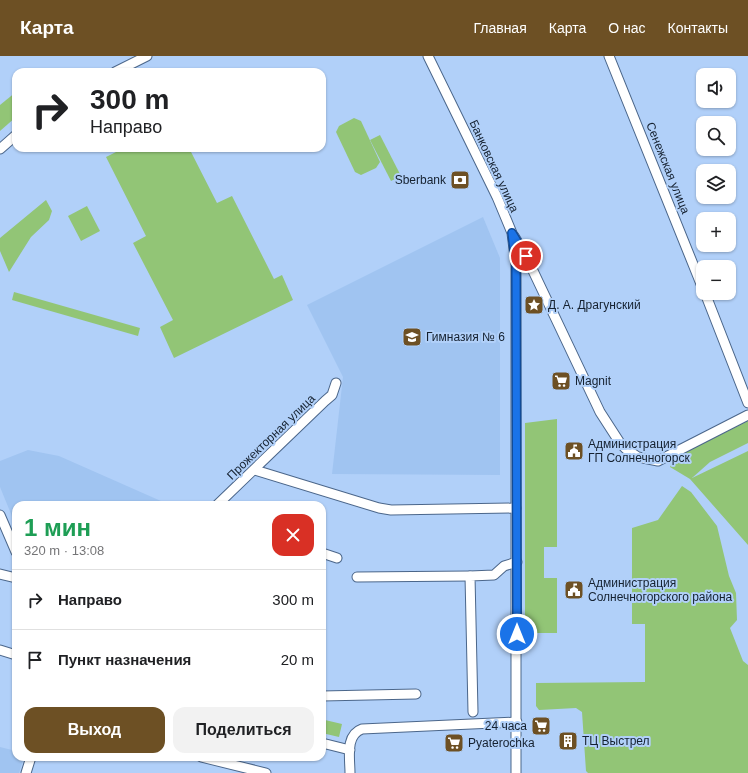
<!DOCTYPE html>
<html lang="ru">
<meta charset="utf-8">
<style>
:root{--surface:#fff;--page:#f2f2f2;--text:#202124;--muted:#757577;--line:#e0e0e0;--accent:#6d5024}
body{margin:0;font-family:Helvetica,sans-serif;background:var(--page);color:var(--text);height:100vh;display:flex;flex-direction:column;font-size:15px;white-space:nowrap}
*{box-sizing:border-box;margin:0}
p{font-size:13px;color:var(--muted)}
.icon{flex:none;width:22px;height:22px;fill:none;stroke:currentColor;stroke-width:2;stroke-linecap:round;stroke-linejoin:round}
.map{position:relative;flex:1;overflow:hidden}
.sheet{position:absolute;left:12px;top:445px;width:314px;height:260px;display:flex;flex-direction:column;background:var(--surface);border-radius:12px;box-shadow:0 1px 3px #0004}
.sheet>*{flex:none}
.guide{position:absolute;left:12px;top:12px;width:314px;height:84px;border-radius:12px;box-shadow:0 1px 3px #0004;background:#fff;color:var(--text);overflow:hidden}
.buttons{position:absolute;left:696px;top:12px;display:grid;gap:8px}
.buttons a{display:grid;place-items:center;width:40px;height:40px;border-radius:8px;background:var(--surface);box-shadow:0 1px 3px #0004;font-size:20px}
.pin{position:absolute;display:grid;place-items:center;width:34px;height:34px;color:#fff;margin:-17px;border:2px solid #fff;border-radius:50%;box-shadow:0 1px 4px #0007}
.me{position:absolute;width:44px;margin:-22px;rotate:0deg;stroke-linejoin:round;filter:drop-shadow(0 0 3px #0008)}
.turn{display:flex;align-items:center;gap:14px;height:84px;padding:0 12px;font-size:18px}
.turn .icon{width:52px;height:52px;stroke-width:2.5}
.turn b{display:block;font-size:28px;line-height:34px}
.round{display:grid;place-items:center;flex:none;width:42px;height:42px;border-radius:12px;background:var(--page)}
.head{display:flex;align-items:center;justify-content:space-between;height:68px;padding:0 12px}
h1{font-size:24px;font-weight:800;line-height:30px;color:#1e9e55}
.cta{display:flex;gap:8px;margin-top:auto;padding:8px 12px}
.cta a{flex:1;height:46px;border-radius:12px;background:var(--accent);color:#fff;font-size:16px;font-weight:800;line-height:46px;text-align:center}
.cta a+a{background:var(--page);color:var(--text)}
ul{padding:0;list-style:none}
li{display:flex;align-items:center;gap:12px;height:60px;padding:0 12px;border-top:1px solid var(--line)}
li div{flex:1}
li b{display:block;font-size:15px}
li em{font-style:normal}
header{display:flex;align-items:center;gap:24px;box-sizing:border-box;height:56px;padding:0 20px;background:var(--accent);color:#fff}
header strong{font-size:19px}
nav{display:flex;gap:22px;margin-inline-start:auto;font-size:14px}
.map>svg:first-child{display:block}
.built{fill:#a0c4f1}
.green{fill:#92c576}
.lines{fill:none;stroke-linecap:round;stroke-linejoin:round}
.minor-casing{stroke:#4b668a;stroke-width:11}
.minor{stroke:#fff;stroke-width:9}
.route-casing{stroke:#114b97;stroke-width:10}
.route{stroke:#1a73e8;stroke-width:7}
.labels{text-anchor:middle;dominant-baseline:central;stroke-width:4;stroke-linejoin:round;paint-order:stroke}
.street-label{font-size:12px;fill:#152130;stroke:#b1d0f9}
.poi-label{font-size:12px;fill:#152130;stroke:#b1d0f9;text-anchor:start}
</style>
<header>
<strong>Карта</strong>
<nav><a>Главная</a><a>Карта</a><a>О нас</a><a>Контакты</a></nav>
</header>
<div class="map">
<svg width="748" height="717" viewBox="0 0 748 717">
<rect width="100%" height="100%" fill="#b1d0f9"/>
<g class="built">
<polygon points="483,161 500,202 500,419 332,418 343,321 307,249"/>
<polygon points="28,394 59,400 170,449 16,449 16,470 0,431 0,405"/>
<polygon points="0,691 16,695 16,701 24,701 19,717 0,717"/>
</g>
<g class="green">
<polygon points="16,36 16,61 0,75 0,49"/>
<polygon points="354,62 361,65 380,106 376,112 361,119 355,116 336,76 339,70"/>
<polygon points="380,79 401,120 391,125 370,84"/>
<polygon points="124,92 189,92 217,147 232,140 274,223 282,219 293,244 174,302 160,271 173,264 133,187 146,180 106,101"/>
<polygon points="46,144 52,155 49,164 31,181 9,216 0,195 0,182"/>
<polygon points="87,150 100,175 81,185 68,160"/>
<polygon points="14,236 140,272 138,280 12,244"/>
<polygon points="557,363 557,491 544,491 544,522 557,522 557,577 525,577 525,367"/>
<polygon points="748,365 748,387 710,406 692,422 748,395 748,489 690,423 670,411 675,401"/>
<polygon points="682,430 691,436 717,470 729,520 736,537 737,564 730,572 743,605 748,609 748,717 588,717 586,715 582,656 576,652 539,654 536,650 536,627 645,626 645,568 632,568 632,472 658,464"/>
<polygon points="325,664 342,668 339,681 322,677"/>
</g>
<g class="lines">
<g class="minor-casing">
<g id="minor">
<polyline points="428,0 497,141 512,177 516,209 516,717"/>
<polyline points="609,0 703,233"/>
<polyline points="115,16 147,0"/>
<polyline points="0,93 16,79"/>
<polyline points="514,180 526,200 600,356 620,387 626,393 638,401 658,405 748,359"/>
<polyline points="705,237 748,347"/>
<polyline points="255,414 379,452 391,454 516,452"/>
<polyline points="217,449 325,345 332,339 336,327"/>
<polyline points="0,459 16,496"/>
<polyline points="322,497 337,502"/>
<polyline points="0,518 16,522"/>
<polyline points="357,521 470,520"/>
<polyline points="0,594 16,599"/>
<polyline points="322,640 416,638"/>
<polyline points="473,656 470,520 494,519 504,510 517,506"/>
<polyline points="322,687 350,694"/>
<polyline points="201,701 266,717"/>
<polyline points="26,717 31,701"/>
<path d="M350,717C350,702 345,679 362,673L517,666"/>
</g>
</g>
<use href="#minor" class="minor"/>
</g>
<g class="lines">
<g class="route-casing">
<polyline id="route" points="517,578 516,209 512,177 526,200"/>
</g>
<use href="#route" class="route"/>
</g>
<defs>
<g id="bank-square" transform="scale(1)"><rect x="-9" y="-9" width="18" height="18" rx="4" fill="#6d5024" stroke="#b1d0f9"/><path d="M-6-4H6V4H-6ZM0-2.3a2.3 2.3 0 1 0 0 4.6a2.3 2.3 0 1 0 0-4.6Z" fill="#fff"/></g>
<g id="sight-square" transform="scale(1)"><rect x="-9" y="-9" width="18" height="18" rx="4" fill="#6d5024" stroke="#b1d0f9"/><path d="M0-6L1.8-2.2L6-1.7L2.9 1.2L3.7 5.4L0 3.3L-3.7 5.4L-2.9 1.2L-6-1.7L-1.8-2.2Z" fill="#fff"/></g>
<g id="school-square" transform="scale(1)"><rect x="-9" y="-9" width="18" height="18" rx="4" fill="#6d5024" stroke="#b1d0f9"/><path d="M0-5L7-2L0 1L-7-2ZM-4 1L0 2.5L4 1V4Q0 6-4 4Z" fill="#fff"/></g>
<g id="supermarket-square" transform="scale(1)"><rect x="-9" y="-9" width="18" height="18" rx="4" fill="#6d5024" stroke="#b1d0f9"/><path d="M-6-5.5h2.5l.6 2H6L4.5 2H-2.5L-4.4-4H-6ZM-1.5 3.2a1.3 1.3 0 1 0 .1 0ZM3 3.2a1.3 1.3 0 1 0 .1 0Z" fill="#fff"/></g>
<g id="civic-square" transform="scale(1)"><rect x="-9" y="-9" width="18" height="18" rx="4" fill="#6d5024" stroke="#b1d0f9"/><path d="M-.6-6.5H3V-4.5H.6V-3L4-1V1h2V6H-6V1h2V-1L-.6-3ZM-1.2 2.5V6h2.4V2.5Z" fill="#fff"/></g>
<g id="building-square" transform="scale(1)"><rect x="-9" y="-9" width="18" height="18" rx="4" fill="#6d5024" stroke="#b1d0f9"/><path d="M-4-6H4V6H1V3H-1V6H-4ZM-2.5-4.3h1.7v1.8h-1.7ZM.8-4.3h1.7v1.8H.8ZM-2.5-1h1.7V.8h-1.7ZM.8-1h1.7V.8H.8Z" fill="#fff"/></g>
</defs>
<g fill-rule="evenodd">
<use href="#bank-square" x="460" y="124"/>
<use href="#sight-square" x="534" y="249"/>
<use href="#school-square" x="412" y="281"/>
<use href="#supermarket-square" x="561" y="325"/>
<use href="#civic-square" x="574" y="395"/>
<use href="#civic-square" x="574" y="534"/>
<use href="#supermarket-square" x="541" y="670"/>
<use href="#building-square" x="568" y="685"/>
<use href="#supermarket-square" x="454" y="687"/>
</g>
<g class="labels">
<g class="street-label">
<text transform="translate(494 110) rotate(65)">Банковская улица</text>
<text transform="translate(668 112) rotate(68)">Сенежская улица</text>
<text transform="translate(271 381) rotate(-44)">Прожекторная улица</text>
</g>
<g class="poi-label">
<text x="446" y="124" text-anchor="end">Sberbank</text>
<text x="548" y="249">Д. А. Драгунский</text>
<text x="426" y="281">Гимназия № 6</text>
<text x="575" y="325">Magnit</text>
<text x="588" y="388">Администрация<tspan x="588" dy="14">ГП Солнечногорск</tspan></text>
<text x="588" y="527">Администрация<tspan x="588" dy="14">Солнечногорского района</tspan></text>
<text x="527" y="670" text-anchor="end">24 часа</text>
<text x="582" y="685">ТЦ Выстрел</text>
<text x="468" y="687">Pyaterochka</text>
</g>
</g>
</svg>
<div class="buttons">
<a><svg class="icon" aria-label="sound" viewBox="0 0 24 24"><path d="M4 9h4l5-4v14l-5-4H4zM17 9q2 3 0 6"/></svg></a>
<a><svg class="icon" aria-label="search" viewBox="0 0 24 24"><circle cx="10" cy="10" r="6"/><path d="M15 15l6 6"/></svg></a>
<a><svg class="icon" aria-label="layers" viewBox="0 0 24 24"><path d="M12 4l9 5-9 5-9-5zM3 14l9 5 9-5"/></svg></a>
<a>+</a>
<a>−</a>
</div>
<div class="pin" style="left:526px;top:200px;background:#d93025"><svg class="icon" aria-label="arrive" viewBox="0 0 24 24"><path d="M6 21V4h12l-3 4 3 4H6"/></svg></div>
<svg class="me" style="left:517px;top:578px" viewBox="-20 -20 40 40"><circle r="17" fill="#1a73e8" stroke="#fff" stroke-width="3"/><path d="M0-11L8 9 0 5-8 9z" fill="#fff"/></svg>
<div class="guide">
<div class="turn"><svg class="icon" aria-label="right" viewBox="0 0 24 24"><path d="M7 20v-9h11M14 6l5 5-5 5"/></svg><div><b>300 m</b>Направо</div></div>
</div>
<section class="sheet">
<div class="head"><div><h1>1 мин</h1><p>320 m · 13:08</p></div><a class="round" style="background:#d93025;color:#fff"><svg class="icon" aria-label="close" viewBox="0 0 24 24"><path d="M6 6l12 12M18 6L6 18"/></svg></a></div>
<ul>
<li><svg class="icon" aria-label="right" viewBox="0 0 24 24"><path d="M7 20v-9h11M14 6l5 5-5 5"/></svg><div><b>Направо</b></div><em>300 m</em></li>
<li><svg class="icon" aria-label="arrive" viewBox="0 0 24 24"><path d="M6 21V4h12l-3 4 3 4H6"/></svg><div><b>Пункт назначения</b></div><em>20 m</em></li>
</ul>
<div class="cta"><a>Выход</a><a>Поделиться</a></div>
</section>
</div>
